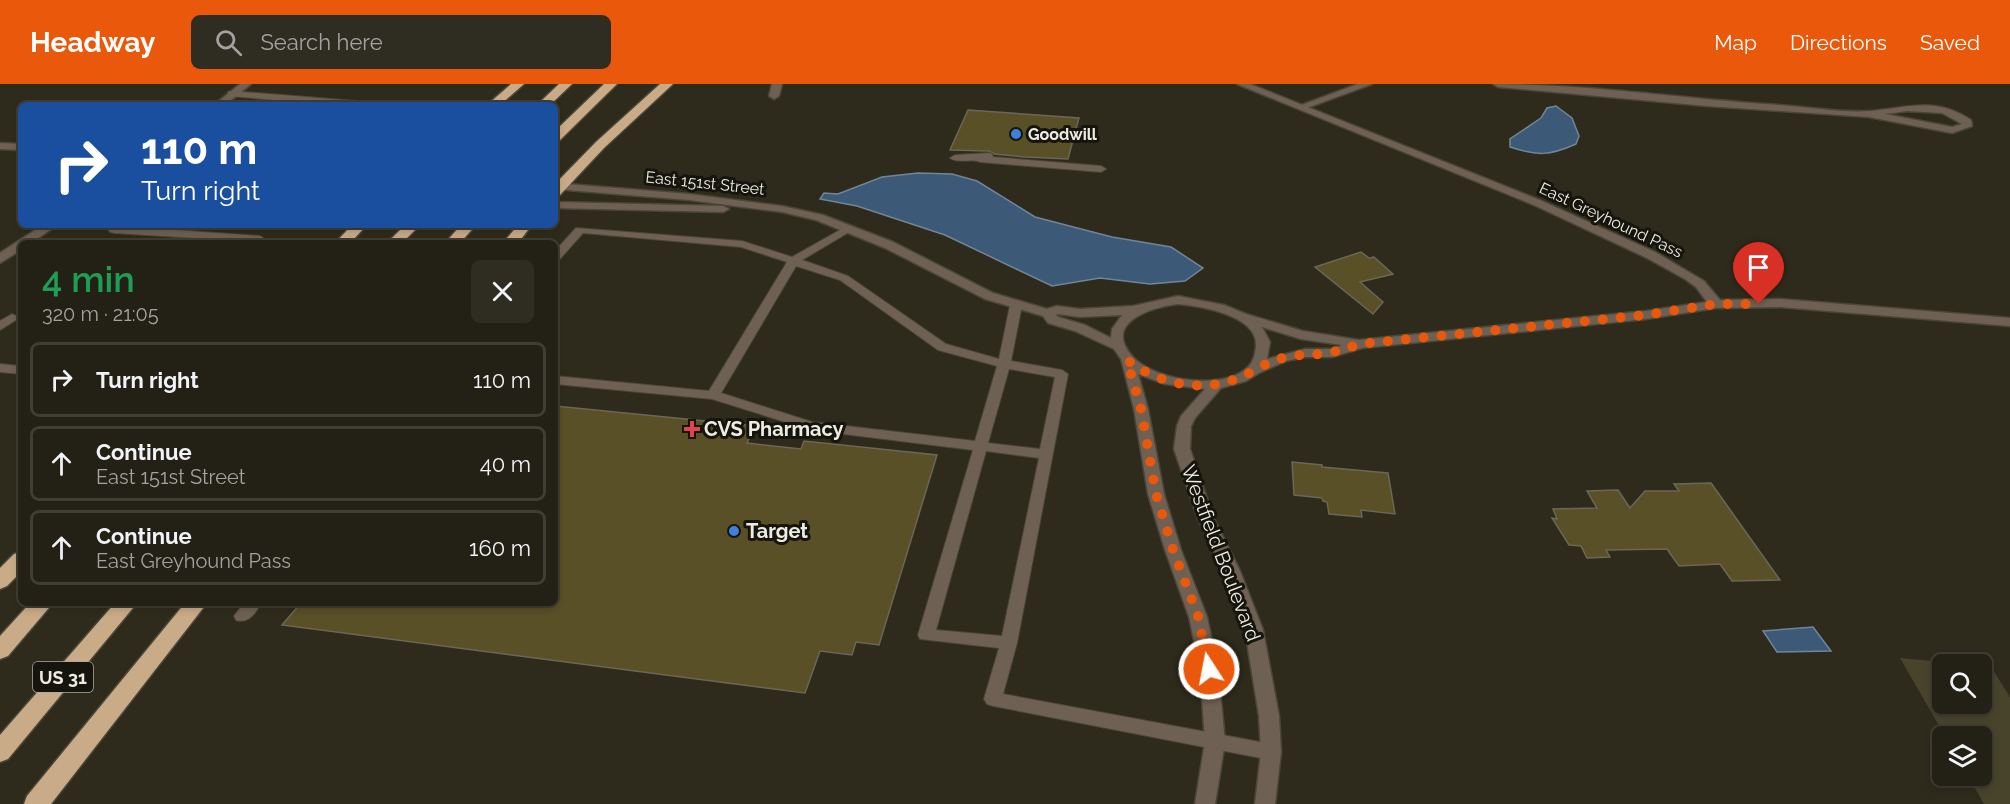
<!DOCTYPE html>
<meta charset="utf-8">
<style>
:root{--surface:#232015;--page:#2f2d22;--text:#f1f3f6;--muted:#a3a3a0;--line:#403e34;--accent:#ea580c}
body{margin:0;font-family:Raleway,sans-serif;background:var(--page);color:var(--text);height:100vh;display:flex;flex-direction:column;font-size:22px;white-space:nowrap}
*{box-sizing:border-box;margin:0}
p{font-size:20px;color:var(--muted)}
.icon{flex:none;width:33px;height:33px;fill:none;stroke:currentColor;stroke-width:2;stroke-linecap:round;stroke-linejoin:round}
.map{position:relative;flex:1;overflow:hidden}
.details{position:absolute;left:18px;top:156px;width:540px;height:366px;display:flex;flex-direction:column;background:var(--surface);border-radius:9px;box-shadow:0 3px 9px #0003,0 0 0 2px var(--line)}
.details>*{flex:none}
.hud{position:absolute;left:18px;top:18px;width:540px;height:126px;border-radius:9px;box-shadow:0 3px 9px #0003,0 0 0 2px var(--line);background:#1a4fa0;color:#fff;overflow:hidden}
.tools{position:absolute;left:1932px;top:570px;display:grid;gap:12px}
.tools a{display:grid;place-items:center;width:60px;height:60px;border-radius:9px;background:var(--surface);box-shadow:0 3px 9px #0003,0 0 0 2px var(--line);font-size:30px}
.pin{position:absolute;display:grid;place-items:center;width:51px;height:51px;color:#fff;margin:-62px -26px;border-radius:50% 50% 50% 0;rotate:-45deg;box-shadow:0 0 6px #0007}
.pin .icon{rotate:45deg}
.me{position:absolute;width:66px;margin:-33px;rotate:349deg;stroke-linejoin:round;filter:drop-shadow(0 0 4px #0008)}
.turn{display:flex;align-items:center;gap:21px;height:126px;padding:0 24px;font-size:27px}
.turn .icon{width:78px;height:78px;stroke-width:2.5}
.turn b{display:block;font-size:42px;line-height:51px}
.round{display:grid;place-items:center;flex:none;width:63px;height:63px;border-radius:9px;background:var(--page)}
.head{display:flex;align-items:center;justify-content:space-between;height:102px;padding:0 24px}
h1{font-size:36px;font-weight:600;line-height:45px;color:#1e9e55}
ul{padding:0;list-style:none}
li{display:flex;align-items:center;gap:18px;height:75px;margin:0 12px 9px;padding:0 12px;border:3px solid var(--line);border-radius:9px}
li div{flex:1}
li b{display:block;font-size:22px}
li em{font-style:normal}
header{display:flex;align-items:center;gap:36px;box-sizing:border-box;height:84px;padding:0 30px;background:var(--accent);color:#fff}
header strong{font-size:28px}
nav{display:flex;gap:33px;margin-inline-start:auto;font-size:21px}
.search{width:420px;height:54px;background:var(--page);display:flex;align-items:center;gap:15px;box-sizing:border-box;padding:0 21px;border-radius:9px;color:var(--muted);font-size:22px}
.map>svg:first-child{display:block}
.green{fill:#48442c}
.water{fill:#3c5977;stroke:#718597;stroke-width:1.5}
.building{fill:#595028;stroke:#6b6756;stroke-width:1.5}
.lines{fill:none;stroke-linecap:round;stroke-linejoin:round}
.service-casing{stroke:#4a4638;stroke-width:2}
.minor-casing{stroke:#4a4638;stroke-width:3}
.tertiary-casing{stroke:#4a4638;stroke-width:3}
.motorway-casing{stroke:#4a4638;stroke-width:3}
.service{fill:#6e6153;fill-rule:evenodd}
.minor{fill:#6e6153;fill-rule:evenodd}
.tertiary{fill:#6e6153;fill-rule:evenodd}
.motorway{fill:#caab87;fill-rule:evenodd}
.route{stroke:#ea580c;stroke-width:10;stroke-dasharray:0 18}
.shop-dot{fill:#3f7fe0;stroke:#15140d;stroke-width:2}
.health-dot{fill:#e0444e;stroke:#15140d;stroke-width:2}
.labels{text-anchor:middle;dominant-baseline:central;stroke-width:6;stroke-linejoin:round;paint-order:stroke}
.far-poi-label{font-size:16px;font-weight:bold;fill:#eeece2;stroke:#15140d;text-anchor:start}
.far-street-label{font-size:16px;fill:#eeece2;stroke:#15140d}
.shield{fill:#15140d;stroke:#adaba2;stroke-width:1.5}
.shield-label{font-size:18px;font-weight:bold;fill:#eeece2}
.poi-label{font-size:20px;font-weight:bold;fill:#eeece2;stroke:#15140d;text-anchor:start}
.street-label{font-size:20px;fill:#eeece2;stroke:#15140d}
</style>
<header>
<strong>Headway</strong>
<div class="search"><svg class="icon" aria-label="search" viewBox="0 0 24 24"><circle cx="10" cy="10" r="6"/><path d="M15 15l6 6"/></svg>Search here</div>
<nav><a>Map</a><a>Directions</a><a>Saved</a></nav>
</header>
<div class="map">
<svg width="2010" height="720" viewBox="0 0 2010 720">
<rect width="100%" height="100%" fill="#2f2b1c"/>
<polygon class="green" points="1900,574 1964,580 1942,580 1942,620 1982,620 1982,582 1991,583 2010,613 2010,720 1984,720 1968,692 1982,692 1982,652 1945,652"/>
<g class="water">
<path d="M1556,22L1572,34L1579,52L1576,60C1549,72 1538,72 1510,63V55L1541,34L1547,24Z"/>
<polygon points="918,89 952,90 977,97 1035,133 1112,153 1171,163 1203,184 1185,197 1150,200 1100,194 1052,202 945,151 857,122 820,115 824,109 838,110 882,93"/>
<polygon points="1813,543 1831,567 1777,568 1763,547"/>
</g>
<g class="building">
<polygon points="968,26 1079,34 1068,75 1025,73 994,70 989,67 950,66"/>
<polygon points="1361,168 1369,174 1374,173 1393,190 1360,198 1383,218 1373,230 1315,183"/>
<polygon points="555,322 755,342 747,359 801,365 804,357 937,371 879,561 856,558 852,571 820,567 805,609 282,541 301,519 555,519"/>
<polygon points="1292,378 1322,381 1322,383 1388,389 1395,430 1361,426 1362,433 1329,430 1327,418 1323,417 1322,414 1294,411"/>
<polygon points="1711,399 1780,496 1732,497 1720,480 1679,482 1667,465 1606,466 1610,473 1587,474 1581,462 1569,461 1552,434 1557,435 1553,425 1597,424 1587,407 1618,406 1630,424 1645,407 1679,407 1674,400"/>
</g>
<g class="lines">
<g class="service-casing">
<g id="service">
<polygon points="231,7 369,18 373,21 336,21 228,12 228,8"/>
<path d="M989,69L992,70L993,73L1101,82L1106,85L1101,88L980,78C971,74 958,80 950,74L955,71Z"/>
<polygon points="105,141 260,152 265,155 260,158 114,149 110,148"/>
<path d="M847,142L852,145L851,147L802,176L848,192L946,260L999,275L1010,221L1012,219H1020L1022,221L1011,277L1062,286L1068,290L1017,559L1003,610L1271,660L1277,663L1280,668L1277,673L1271,676L993,622L987,620L984,615L999,564L920,555L918,551L973,366L811,346L712,315L555,300V292L709,307L787,178L741,163L583,149L559,176L555,177V167L576,144L742,157L792,173ZM796,182L840,196L938,266L997,282L975,357L812,338L721,309ZM1009,285L1055,293L1040,365L988,359ZM986,367L1039,374L1002,552L936,546Z"/>
<polygon points="12,230 16,232 18,234 16,236 0,246 0,237"/>
<polygon points="0,280 21,282 21,290 0,288"/>
<path d="M244,519H261C256,529 248,540 236,536L234,532Z"/>
</g>
</g>
<g class="minor-casing">
<g id="minor">
<polygon points="240,0 251,0 225,21 214,21"/>
<polygon points="772,0 782,0 779,12 774,15 769,12"/>
<polygon points="1358,0 1372,0 1304,25 1296,23"/>
<path d="M1493,0C1588,0 1684,15 1779,21C1808,23 1841,29 1870,27C1909,24 1934,12 1971,36L1972,42L1952,49L1869,33L1707,22L1498,3ZM1907,27L1942,29L1962,40L1952,43L1885,30Z"/>
<polygon points="43,141 57,141 31,159 21,159 21,166 0,179 0,169"/>
</g>
</g>
<g class="tertiary-casing">
<g id="tertiary">
<path d="M1237,0H1250L1542,117L1655,168L1704,197L1720,216L1780,215L2010,234V242L1780,223L1716,224L1646,235L1362,264L1332,273H1305L1286,277L1259,289L1246,297L1221,304L1195,334L1191,342L1190,365L1214,435L1240,487L1263,546L1279,632L1281,668L1275,720H1255L1261,668L1259,632L1245,546L1224,487L1198,435L1174,365L1177,342L1181,332L1205,305L1165,300L1138,290L1148,325L1164,410L1181,466L1207,533L1218,585L1225,658L1215,720H1195L1205,658L1200,585L1189,533L1165,466L1148,410L1134,325L1121,275L1114,265L1075,247L1048,239L1043,232L985,215L885,164L816,136L782,128L689,116L555,105V99L689,110L782,122L823,131L893,158L993,209L1047,225L1057,222L1080,225L1133,222L1178,212L1224,221L1246,230L1303,247L1359,256L1646,227L1707,218L1696,203L1685,195L1647,174L1534,121ZM1178,220C1200,222 1258,231 1256,262C1255,270 1254,277 1248,283C1224,307 1155,297 1133,273C1101,238 1153,223 1178,220ZM1058,230L1080,233L1122,231L1112,245L1111,254L1085,241L1058,233L1056,231ZM1262,243L1301,255L1342,261L1331,265H1305L1267,275L1270,258Z"/>
<polygon points="0,59 21,60 21,66 0,65"/>
<polygon points="555,118 723,122 729,125 723,128 555,124"/>
</g>
</g>
<g class="motorway-casing">
<g id="motorway">
<polygon points="511,0 524,0 500,21 487,21"/>
<polygon points="559,0 572,0 550,21 537,21"/>
<polygon points="604,0 617,0 559,57 555,58 555,47"/>
<polygon points="660,0 673,0 604,64 560,111 555,112 555,100 596,58"/>
<polygon points="352,141 367,141 350,159 335,159"/>
<polygon points="405,141 420,141 402,159 387,159"/>
<polygon points="461,141 476,141 460,159 445,159"/>
<polygon points="518,141 532,141 518,159 503,159"/>
<polygon points="21,468 21,488 7,502 0,505 0,484 14,470"/>
<polygon points="30,519 53,519 8,572 0,575 0,552"/>
<polygon points="115,519 137,519 8,675 0,678 0,651"/>
<polygon points="185,519 207,519 51,720 24,720 27,712"/>
</g>
</g>
<use href="#service" class="service"/>
<use href="#minor" class="minor"/>
<use href="#tertiary" class="tertiary"/>
<use href="#motorway" class="motorway"/>
</g>
<g class="lines">
<path class="route" d="M1209,585L1198,532L1173,466L1156,410L1141,325L1127,276C1157,299 1199,309 1236,295C1252,289 1266,278 1283,274C1300,269 1317,272 1333,268C1343,266 1351,263 1360,260L1646,231L1716,220H1759"/>
</g>
<g class="shop-dot">
<circle cx="1016" cy="50" r="6"/>
<circle cx="734" cy="447" r="6"/>
</g>
<path class="health-dot" d="M689 336h6v6h6v6h-6v6h-6v-6h-6v-6h6z"/>
<g class="labels">
<g class="far-poi-label">
<text x="1028" y="50">Goodwill</text>
</g>
<g class="far-street-label">
<text transform="translate(705 99) rotate(6)">East 151st Street</text>
<text transform="translate(1611 136) rotate(25)">East Greyhound Pass</text>
</g>
<rect class="shield" x="33" y="578" width="60" height="30" rx="4.5"/>
<g class="shield-label">
<text x="63" y="593">US 31</text>
</g>
<g class="poi-label">
<text x="704" y="345">CVS Pharmacy</text>
<text x="746" y="447">Target</text>
</g>
<g class="street-label">
<text transform="translate(1221 469) rotate(69)">Westfield Boulevard</text>
</g>
</g>
</svg>
<div class="tools">
<a><svg class="icon" aria-label="search" viewBox="0 0 24 24"><circle cx="10" cy="10" r="6"/><path d="M15 15l6 6"/></svg></a>
<a><svg class="icon" aria-label="layers" viewBox="0 0 24 24"><path d="M12 4l9 5-9 5-9-5zM3 14l9 5 9-5"/></svg></a>
</div>
<div class="pin" style="left:1759px;top:220px;background:#d93025"><svg class="icon" aria-label="arrive" viewBox="0 0 24 24"><path d="M6 21V4h12l-3 4 3 4H6"/></svg></div>
<svg class="me" style="left:1209px;top:585px" viewBox="-20 -20 40 40"><circle r="17" fill="#ea580c" stroke="#fff" stroke-width="3"/><path d="M0-11L8 9 0 5-8 9z" fill="#fff"/></svg>
<div class="hud">
<div class="turn"><svg class="icon" aria-label="right" viewBox="0 0 24 24"><path d="M7 20v-9h11M14 6l5 5-5 5"/></svg><div><b>110 m</b>Turn right</div></div>
</div>
<section class="details">
<div class="head"><div><h1>4 min</h1><p>320 m · 21:05</p></div><a class="round"><svg class="icon" aria-label="close" viewBox="0 0 24 24"><path d="M6 6l12 12M18 6L6 18"/></svg></a></div>
<ul>
<li><svg class="icon" aria-label="right" viewBox="0 0 24 24"><path d="M7 20v-9h11M14 6l5 5-5 5"/></svg><div><b>Turn right</b></div><em>110 m</em></li>
<li><svg class="icon" aria-label="ahead" viewBox="0 0 24 24"><path d="M12 20V5M6 11l6-6 6 6"/></svg><div><b>Continue</b><p>East 151st Street</p></div><em>40 m</em></li>
<li><svg class="icon" aria-label="ahead" viewBox="0 0 24 24"><path d="M12 20V5M6 11l6-6 6 6"/></svg><div><b>Continue</b><p>East Greyhound Pass</p></div><em>160 m</em></li>
</ul>
</section>
</div>
